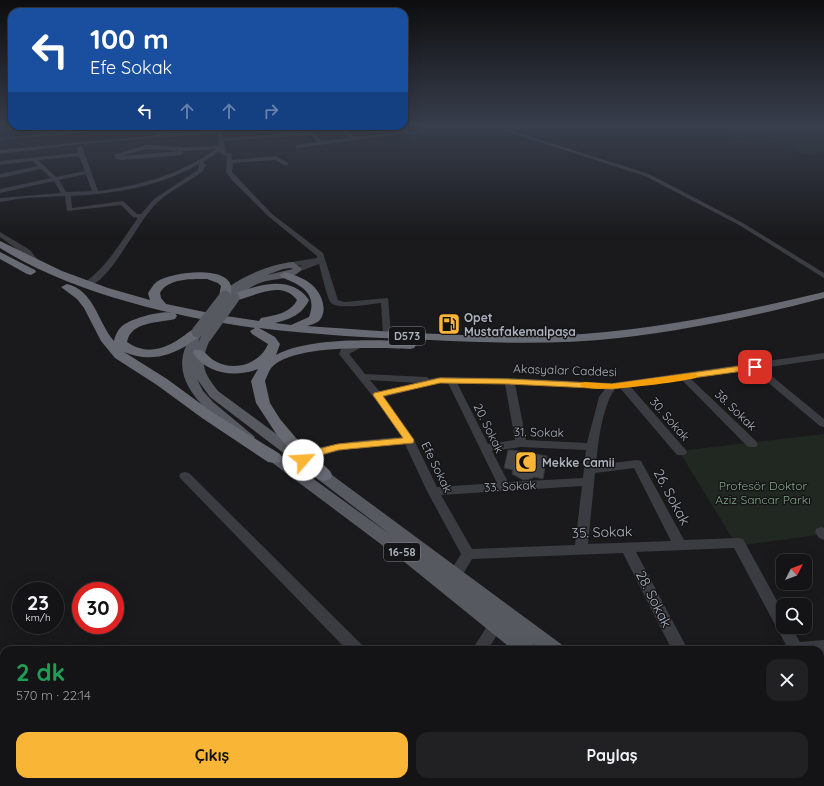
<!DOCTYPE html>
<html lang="tr">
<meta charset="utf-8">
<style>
:root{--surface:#141416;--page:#212123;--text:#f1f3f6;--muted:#9d9ea1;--line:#333335;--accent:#f9b536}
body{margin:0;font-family:Quicksand,sans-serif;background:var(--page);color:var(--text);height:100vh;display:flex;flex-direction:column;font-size:15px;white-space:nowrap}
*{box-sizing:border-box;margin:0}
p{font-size:13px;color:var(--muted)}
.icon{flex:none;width:22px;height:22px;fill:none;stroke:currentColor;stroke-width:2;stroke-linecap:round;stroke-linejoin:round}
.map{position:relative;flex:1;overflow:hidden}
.panel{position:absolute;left:0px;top:646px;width:824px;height:140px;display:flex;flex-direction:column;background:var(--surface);border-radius:12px 12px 0 0;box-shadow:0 4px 16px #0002,0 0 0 1px var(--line)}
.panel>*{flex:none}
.top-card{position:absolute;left:8px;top:8px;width:400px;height:122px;border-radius:12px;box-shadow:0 4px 16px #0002,0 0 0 1px var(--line);background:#1a4fa0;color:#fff;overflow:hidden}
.needle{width:26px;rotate:48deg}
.tools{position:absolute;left:776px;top:554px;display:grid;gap:8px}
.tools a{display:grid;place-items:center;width:36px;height:36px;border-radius:8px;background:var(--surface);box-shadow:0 4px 16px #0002,0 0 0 1px var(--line);font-size:20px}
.speed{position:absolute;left:12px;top:582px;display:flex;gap:8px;font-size:20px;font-weight:700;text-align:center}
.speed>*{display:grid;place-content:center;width:52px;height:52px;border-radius:50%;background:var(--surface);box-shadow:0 4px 16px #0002,0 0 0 1px var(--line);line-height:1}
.speed small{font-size:10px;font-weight:400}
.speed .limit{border:6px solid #d22;background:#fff;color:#111}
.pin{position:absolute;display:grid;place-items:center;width:34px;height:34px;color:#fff;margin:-17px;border-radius:8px;box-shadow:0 2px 6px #0006}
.me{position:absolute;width:44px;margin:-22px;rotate:64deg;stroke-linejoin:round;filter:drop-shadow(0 0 3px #0008)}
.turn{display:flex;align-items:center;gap:14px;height:84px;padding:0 16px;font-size:18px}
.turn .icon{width:52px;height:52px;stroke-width:2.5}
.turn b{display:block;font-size:28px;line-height:34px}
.lanes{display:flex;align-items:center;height:38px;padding:0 16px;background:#0003;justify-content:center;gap:20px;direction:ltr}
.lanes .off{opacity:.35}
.round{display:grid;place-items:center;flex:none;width:42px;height:42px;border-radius:12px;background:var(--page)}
.summary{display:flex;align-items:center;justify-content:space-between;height:68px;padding:0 16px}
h1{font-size:24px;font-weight:800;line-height:30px;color:#1e9e55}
.action{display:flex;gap:8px;margin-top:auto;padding:8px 16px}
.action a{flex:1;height:46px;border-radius:12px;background:var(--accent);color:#111;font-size:16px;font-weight:800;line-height:46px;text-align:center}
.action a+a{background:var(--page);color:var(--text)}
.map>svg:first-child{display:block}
.green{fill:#202821}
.building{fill:#44454a;stroke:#343439}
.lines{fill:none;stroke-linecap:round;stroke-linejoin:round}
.minor{fill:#3b3c42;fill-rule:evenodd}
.major{fill:#575961;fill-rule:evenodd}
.highway{fill:#676a73;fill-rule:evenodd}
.major-bridge{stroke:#575961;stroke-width:11}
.route{fill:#f9b536;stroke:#a27623}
.slow{fill:#f59e0b}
.labels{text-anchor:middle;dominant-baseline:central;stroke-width:3;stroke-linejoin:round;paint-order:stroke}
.shield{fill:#151518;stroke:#7f838c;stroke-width:1}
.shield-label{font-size:11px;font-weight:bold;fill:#acb2bd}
.poi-label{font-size:12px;font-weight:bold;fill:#acb2bd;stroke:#151518;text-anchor:start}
.street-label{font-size:12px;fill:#acb2bd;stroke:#151518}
.park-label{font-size:12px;fill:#83a885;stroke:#151518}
.near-street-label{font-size:14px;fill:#acb2bd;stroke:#151518}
</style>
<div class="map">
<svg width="824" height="786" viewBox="0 0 824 786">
<rect width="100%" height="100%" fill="#1a1a1d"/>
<g class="green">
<polygon points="732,126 824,126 824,152 809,155 791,151 796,147 720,134"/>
<polygon points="824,434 824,534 737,546 679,451"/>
</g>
<polygon class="building" points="508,450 513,450 547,456 543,479 534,477 531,479 523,480 512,474 513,470 504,468"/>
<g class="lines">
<g class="minor">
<polygon points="132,126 153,126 0,140 0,138"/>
<path d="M156,126H160L163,134L218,130L221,126H225L222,131L223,138L312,132L322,141L351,138L342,132L344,130L356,137L405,131C421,135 441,126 458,126L411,135L405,133L298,148L296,147V145L317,142L311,135L224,141L225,152L231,154L232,160L276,156L288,163L289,164L286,166L275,160L233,163L232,172L272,214L323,253L338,300L344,302L388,298L391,335L390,337H384L383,335L381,303C371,304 338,310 331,303C327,298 321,271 319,264L298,272H295V268L303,265L286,267V263L317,258V256L268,216L231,179L226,172L227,156L221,154L220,151L203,162L206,165L202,172C188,182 171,190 159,201C137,220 113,280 87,287L83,285L84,283C108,266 121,241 138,218L133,217L121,205L67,211L65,196L24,198L0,202V198L61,193L54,181L0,193V189L51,178L41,169L0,178V174L38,166L33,161L0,165V161L78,153L77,147L82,146L98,191C140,186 181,174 216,149L184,151L147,149L121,156L181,151L184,153L181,155L122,160L116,159L114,155L146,145L184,147L219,146L218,133L80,144L0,154V150L158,135ZM79,156L85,171L56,177L38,160ZM199,164L198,170L154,199L141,214H137L123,201L72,208L71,196C115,194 161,186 199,164ZM86,174L92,191L66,192L59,180Z"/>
<polygon points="490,126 496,126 649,174 743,223 824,273 824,278 739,225 645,176"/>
<polygon points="0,232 30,250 41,264 40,266 34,266 24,254 0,237"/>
<path d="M359,342L362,343L364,345L362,347L349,354L365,374L426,377L430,379L440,377L509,378L612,383L824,353V359L762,368L824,419V427L820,426L752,369L690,378L756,441L758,444L756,447H748L681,379L630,386L685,449L687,452L685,455H677L620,388L615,389C602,407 598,443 596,465L637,460L641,461L684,540L738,538L743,539L783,612V627H791L800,642L824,640V654H820V650H782L786,645L734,548L636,552L688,650H672L623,553L472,559L460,579L455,580L450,579L448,575L461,554L427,491L405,444C381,446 355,446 331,453C321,455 309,465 299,463L297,460C309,442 381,439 402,437L383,409L339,354L341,349ZM370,380L417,383L380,392ZM440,383H448L497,483L437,487L414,440L384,397ZM457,383L505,384L515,440L488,444ZM515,384L605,389L599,397L587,443L526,440ZM521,447L586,450L583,478L508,482L492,451ZM634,468L671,541L588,544L595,473ZM582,486L575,545L472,549L441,495Z"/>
<polygon points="185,472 189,473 362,645 365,650 347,650 181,479 179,476 181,473"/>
<polygon points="821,527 824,528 824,540 819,538 815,532 816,529"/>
<polygon points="498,615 503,617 505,621 488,650 472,650 493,617"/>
<rect x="353" y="782" width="18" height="4"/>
<rect x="443" y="782" width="18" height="4"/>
<polygon points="773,782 793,782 795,786 775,786"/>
</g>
<g class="major">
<path d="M293,262L302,269C294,280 276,278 263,282C252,285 245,291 237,300H231L229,298L231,295L225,299L220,296C234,278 271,264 293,262ZM291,268L293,269L267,275L283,269Z"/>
<path d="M197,329L202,332L198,343L202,335H210L211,337C200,362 201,370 218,391L561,644L564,650H541L525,638L533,644L536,650H513L402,560L262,455L260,452L262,449L267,448L272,449L391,535L210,397L197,379L203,391L213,402L255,437L253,440L248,441L243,440C217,418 168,387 186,346C188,340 190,331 197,329Z"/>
<polygon points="683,782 708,782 710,786 685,786"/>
<polygon points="716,782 741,782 743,786 718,786"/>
</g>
<g class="highway">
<path d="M0,241L62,271L108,288L150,300L148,293C151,289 154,283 158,281C172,272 226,265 231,286C232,288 231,293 231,295C256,286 290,273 309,300C302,315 290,319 275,323L291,325L309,317C318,293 301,285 281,277L280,275L285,272L289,273C297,276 305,279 311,284C321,292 329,310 319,321C316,323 311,325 307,326L320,327C407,333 496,339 583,334C665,328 745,311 824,292V298C756,316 688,330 619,338C556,345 494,343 431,340C374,338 316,335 259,328L275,337L280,344L276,355C308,337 374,340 410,341L414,342L416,345L414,348L410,349C378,348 295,344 272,367C269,370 267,377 265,381L270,403L280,419L296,438L330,471L332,475L330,479L324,481L318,479L277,435L256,403L251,381L258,369C235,378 207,374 193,353L194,350C205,348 207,357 215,361C234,372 260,364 268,344L252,334L250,331L255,328C171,316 72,293 0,248ZM207,279L218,283L221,286L219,296L221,298H229L234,301C254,297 281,279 297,300C290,314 274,315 261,318L259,321L219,315L166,304L161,298L160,293C168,278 192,279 207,279Z"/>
<polygon points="0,252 35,270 36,272 31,275 27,274 0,259"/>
<path d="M67,284C94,290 98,323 114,341C115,336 117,331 121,327C131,318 163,310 175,313L177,316L175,319C159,323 131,321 127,342C147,356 166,349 185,335C190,331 194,328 201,329L203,332C200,337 194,340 189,344C169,357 147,362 124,352L167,379L212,412L280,454L282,458L280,462L274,463L268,462L202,418L157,385L115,358L101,341L84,308L77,299L61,287Z"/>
</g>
<g class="major-bridge">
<polyline points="197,332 225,296"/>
<polyline points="206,337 234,298"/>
</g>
</g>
<linearGradient id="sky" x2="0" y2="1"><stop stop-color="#0e0e10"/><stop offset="0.53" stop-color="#383e4c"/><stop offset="1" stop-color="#383e4c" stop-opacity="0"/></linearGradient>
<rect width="824" height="236" fill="url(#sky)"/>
<polygon class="route" points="755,364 758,365 760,367 758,369 612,389 508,384 440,383 383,396 414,440 413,443 338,450 324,454 303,463 298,460 299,457 318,449 338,444 403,438 373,395 374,393 440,378 508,379 612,384"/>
<path class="slow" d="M693,373L696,374L697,376L696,378C680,382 589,395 580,385L584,382L612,384Z"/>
<defs>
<g id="fuel-square" transform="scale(1.15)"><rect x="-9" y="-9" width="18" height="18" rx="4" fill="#f9b536" stroke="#151518"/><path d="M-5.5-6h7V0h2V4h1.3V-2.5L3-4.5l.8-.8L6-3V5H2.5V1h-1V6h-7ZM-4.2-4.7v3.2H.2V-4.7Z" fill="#111"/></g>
<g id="mosque-square" transform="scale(1.15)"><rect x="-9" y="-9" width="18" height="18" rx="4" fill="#f9b536" stroke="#151518"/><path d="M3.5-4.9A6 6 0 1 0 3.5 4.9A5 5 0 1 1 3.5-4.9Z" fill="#111"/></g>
</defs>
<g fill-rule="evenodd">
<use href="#fuel-square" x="449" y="324"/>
<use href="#mosque-square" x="526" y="462"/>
</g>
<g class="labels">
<g class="shield">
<rect x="389" y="327" width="36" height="18" rx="3"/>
<rect x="384" y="543" width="36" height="18" rx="3"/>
</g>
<g class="shield-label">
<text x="407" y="336">D573</text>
<text x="402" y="552">16-58</text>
</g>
<g class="poi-label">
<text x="464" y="317">Opet<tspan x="464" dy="14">Mustafakemalpaşa</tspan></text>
<text x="542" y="462">Mekke Camii</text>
</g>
<g class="street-label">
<text transform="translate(565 370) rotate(2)">Akasyalar Caddesi</text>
<text transform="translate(736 410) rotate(44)">38. Sokak</text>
<text transform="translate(670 419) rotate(49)">30. Sokak</text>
<text transform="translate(489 428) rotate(64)">20. Sokak</text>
<text transform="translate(539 432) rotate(1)">31. Sokak</text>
<text transform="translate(437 467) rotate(64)">Efe Sokak</text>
<text transform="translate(510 486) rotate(-3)">33. Sokak</text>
</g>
<g class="park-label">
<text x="763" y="485">Profesör Doktor<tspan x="763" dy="14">Aziz Sancar Parkı</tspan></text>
</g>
<g class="near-street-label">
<text transform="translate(672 497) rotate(62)">26. Sokak</text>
<text transform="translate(602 532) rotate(-2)">35. Sokak</text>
<text transform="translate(654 599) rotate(63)">28. Sokak</text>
</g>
</g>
</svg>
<div class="tools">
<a><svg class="needle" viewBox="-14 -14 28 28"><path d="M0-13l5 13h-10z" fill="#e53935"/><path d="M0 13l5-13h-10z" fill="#9d9ea1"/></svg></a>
<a><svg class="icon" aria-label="search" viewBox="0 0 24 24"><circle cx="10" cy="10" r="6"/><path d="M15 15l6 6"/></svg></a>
</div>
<div class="speed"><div>23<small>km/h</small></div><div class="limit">30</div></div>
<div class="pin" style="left:755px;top:367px;background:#d93025"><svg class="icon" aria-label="arrive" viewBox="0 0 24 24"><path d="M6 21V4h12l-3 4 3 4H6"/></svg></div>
<svg class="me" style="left:303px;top:460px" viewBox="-20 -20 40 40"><circle r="19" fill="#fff"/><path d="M0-13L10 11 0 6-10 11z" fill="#f9b536"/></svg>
<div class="top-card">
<div class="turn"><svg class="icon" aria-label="left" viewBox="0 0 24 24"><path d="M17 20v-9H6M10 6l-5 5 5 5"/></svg><div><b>100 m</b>Efe Sokak</div></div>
<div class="lanes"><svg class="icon" aria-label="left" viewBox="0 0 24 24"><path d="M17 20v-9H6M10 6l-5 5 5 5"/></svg><svg class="icon off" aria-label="ahead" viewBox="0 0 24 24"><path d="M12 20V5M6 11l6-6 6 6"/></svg><svg class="icon off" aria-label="ahead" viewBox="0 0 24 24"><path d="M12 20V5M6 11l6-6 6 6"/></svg><svg class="icon off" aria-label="right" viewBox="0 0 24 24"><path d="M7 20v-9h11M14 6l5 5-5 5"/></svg></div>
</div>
<section class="panel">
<div class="summary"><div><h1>2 dk</h1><p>570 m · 22:14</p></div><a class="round"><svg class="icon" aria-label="close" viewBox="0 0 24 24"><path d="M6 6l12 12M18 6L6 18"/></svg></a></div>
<div class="action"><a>Çıkış</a><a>Paylaş</a></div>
</section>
</div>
